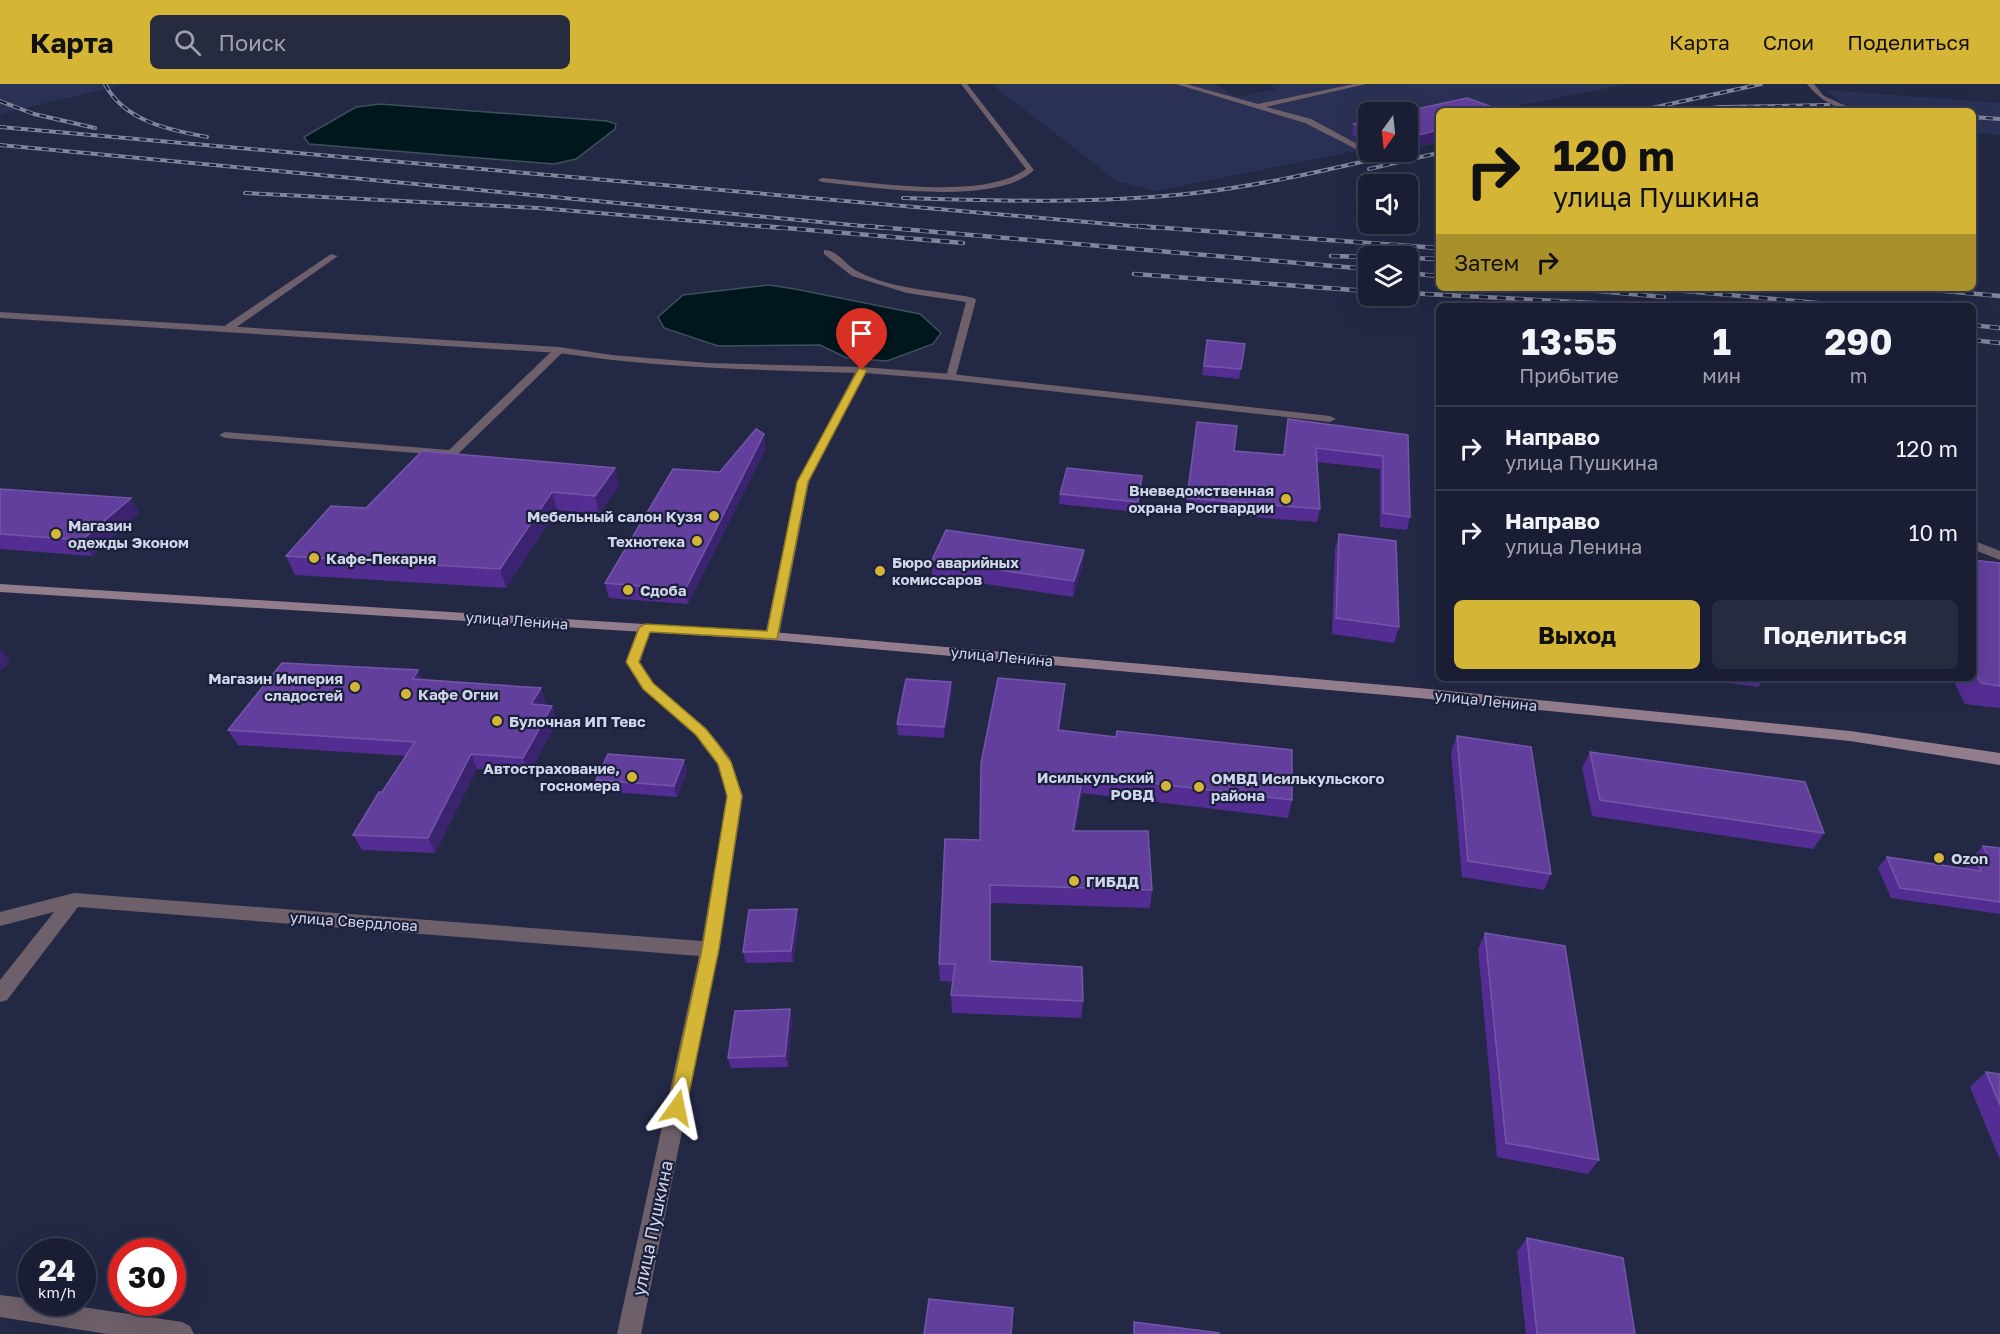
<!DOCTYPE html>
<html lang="ru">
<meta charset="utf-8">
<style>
:root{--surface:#1a1e34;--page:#272b40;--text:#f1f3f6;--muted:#9fa2ac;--line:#383c4f;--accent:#d4b535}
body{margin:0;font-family:"Golos Text",sans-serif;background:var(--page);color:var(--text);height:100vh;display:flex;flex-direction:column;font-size:22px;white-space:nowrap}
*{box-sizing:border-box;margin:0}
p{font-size:20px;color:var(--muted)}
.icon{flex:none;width:33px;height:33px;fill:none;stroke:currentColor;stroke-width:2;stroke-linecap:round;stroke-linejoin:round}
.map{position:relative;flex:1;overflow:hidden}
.panel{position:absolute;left:1436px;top:219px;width:540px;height:378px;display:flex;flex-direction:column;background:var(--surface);border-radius:9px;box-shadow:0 6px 24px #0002,0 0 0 2px var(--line)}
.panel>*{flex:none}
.guide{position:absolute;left:1436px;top:24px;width:540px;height:183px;border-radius:9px;box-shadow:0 6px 24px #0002,0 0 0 2px var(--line);background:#d4b535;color:#111;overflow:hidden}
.needle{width:39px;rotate:195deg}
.controls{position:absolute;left:1358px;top:18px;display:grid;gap:12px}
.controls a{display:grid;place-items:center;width:60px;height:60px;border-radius:9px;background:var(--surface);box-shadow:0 6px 24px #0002,0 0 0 2px var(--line);font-size:30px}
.speed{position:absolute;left:18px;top:1154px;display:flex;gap:12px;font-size:30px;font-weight:700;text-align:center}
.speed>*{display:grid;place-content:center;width:78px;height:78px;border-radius:50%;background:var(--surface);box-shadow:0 6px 24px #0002,0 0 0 2px var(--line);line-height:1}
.speed small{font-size:15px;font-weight:400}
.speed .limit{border:9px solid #d22;background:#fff;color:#111}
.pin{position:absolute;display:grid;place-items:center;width:51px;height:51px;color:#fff;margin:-62px -26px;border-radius:50% 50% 50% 0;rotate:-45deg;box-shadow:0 0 6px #0007}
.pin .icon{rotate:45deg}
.me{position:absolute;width:66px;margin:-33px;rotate:12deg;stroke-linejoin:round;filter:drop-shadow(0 0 4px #0008)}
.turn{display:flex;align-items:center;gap:21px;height:126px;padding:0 18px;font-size:27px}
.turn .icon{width:78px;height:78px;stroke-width:2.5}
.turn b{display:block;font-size:42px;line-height:51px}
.then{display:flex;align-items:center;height:57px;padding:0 18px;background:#0003;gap:12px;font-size:22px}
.eta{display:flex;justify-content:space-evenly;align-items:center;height:102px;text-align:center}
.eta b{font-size:36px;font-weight:700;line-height:42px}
.action{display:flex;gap:12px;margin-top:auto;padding:12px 18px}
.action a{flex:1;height:69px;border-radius:9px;background:var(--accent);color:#111;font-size:24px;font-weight:700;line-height:69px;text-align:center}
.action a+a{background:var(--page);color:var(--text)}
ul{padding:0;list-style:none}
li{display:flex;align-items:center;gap:18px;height:84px;padding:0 18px;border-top:2px solid var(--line)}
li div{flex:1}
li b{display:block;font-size:22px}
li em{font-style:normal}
header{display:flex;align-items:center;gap:36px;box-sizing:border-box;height:84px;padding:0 30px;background:var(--accent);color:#111}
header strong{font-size:28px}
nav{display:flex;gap:33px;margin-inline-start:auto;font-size:21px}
.search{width:420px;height:54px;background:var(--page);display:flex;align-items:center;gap:15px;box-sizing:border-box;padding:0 21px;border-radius:9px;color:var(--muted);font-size:22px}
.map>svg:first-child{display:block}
.built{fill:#2b3154}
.water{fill:#00171d;stroke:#3f505a;stroke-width:1.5}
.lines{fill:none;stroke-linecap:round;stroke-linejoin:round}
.lane{fill:#6e606a;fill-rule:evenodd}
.street{fill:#6e606a;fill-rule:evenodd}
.secondary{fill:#937d8d;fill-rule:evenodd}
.rail-far1-casing{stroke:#80849c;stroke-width:4}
.rail-casing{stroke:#80849c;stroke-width:4.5}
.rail-far1{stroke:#1a1f3b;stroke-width:2;stroke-dasharray:7;stroke-linecap:butt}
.rail{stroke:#1a1f3b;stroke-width:3;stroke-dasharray:9;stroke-linecap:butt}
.wall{fill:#542d93}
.shaded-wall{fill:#3b2370}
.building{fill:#623f9d;stroke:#7356a9;stroke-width:1.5}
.route{fill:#d4b535;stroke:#8a7622;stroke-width:1.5}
.poi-dot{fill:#d4b535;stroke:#1a1f3b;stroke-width:2}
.labels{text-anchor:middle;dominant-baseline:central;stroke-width:4.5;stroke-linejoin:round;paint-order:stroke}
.poi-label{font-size:15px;font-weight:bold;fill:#d1d5e9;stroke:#1a1f3b;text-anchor:start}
.street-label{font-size:15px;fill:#d1d5e9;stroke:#1a1f3b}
.near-street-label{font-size:18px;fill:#d1d5e9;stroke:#1a1f3b}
</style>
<header>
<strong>Карта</strong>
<div class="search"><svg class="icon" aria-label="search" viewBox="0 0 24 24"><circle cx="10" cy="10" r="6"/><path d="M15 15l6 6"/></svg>Поиск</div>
<nav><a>Карта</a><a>Слои</a><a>Поделиться</a></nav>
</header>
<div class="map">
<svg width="2000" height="1250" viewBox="0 0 2000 1250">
<rect width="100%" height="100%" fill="#232845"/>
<g class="built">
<polygon points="0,0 126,0 0,30"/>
<polygon points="991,0 1216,0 1237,13 1276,5 1269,0 1627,0 1492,27 1438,27 1438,59 1407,67 1407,28 1368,28 1368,67 1360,66 1156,107 1117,97"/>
<polygon points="1826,6 2000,19 2000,51 1973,49 1972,27 1861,27 1842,19"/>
</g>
<g class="water">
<polygon points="380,20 607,37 616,40 615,45 576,75 554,80 309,60 304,53 356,23"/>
<polygon points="769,201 795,205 920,230 941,249 933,260 887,277 847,274 820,261 718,262 664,244 658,233 683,211"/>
</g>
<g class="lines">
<g class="lane">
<polygon points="1176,0 1186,0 1258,20 1354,0 1366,0 1266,23 1311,35 1365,64 1358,66 1305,39"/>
<path d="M1807,0H1814L1824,12L1858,27C1837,27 1819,15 1807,0Z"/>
<path d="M824,166C837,165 847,183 859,188C894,206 937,206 974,214L976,216L955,295H947L946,293L966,218L907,209L852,192L824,170Z"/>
<polygon points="331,170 338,172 231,247 223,247 223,243"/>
<polygon points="559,263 564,266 563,268 456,372 225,354 219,351 225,348 449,366 555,264"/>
</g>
<g class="street">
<path d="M961,0H967L1034,86C997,123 872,103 822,98L818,96L822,94C874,98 983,117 1026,85Z"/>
<path d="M0,228L559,263L612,271L708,279L862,283L951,290L1330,332L1336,335L1330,338L951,296L865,289L809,398L779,552L772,556L765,552L797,398L855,289C756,286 657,284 559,269L0,234Z"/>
<polygon points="1972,456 2000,467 2000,476 1972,465"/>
<polygon points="645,540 652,544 640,578 653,599 706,644 730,674 743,712 719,865 641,1250 617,1250 699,872 78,823 7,916 0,918 0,896 54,828 0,842 0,828 74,809 702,857 727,712 717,680 696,652 643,605 626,578 638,544"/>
<polygon points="0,1211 32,1215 32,1218 49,1218 182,1238 190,1242 194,1250 107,1250 0,1233"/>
</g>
<polygon class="secondary" points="0,500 772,548 1419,604 1850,647 2000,669 2000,681 1850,657 1419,614 772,556 0,508"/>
<g class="rail-far1-casing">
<g id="rail-far1">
<path d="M105,0C124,37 169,46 207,53"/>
<polyline points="0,17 34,30 95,44"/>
<polyline points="1818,26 1848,27"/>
<polyline points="1638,27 1761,0"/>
<polyline points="1677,27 1721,23 1828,21"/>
<polyline points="1972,33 2000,35"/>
<polyline points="0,43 1155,144"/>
<polyline points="0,61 884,144"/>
<polyline points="1369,85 1438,69"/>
<polyline points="245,109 538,124 779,144"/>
<path d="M903,114C1000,117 1098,120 1195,109C1257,102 1318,88 1379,74"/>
</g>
</g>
<g class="rail-casing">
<g id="rail">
<polyline points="761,142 963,159"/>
<polyline points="866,142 1368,185"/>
<polyline points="1138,142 1438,164"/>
<polyline points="1331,172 1368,173"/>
<polyline points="1407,174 1438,175"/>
<polyline points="1407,189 1438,192"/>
<polyline points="1134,190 1368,207"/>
<polyline points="1566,204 1664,213"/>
<polyline points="1651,204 1851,222"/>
<polyline points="1911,204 2000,212"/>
<polyline points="1407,209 1650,222"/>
<polyline points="1972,241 2000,244"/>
<polyline points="1972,256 2000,259"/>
</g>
</g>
<use href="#rail-far1" class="rail-far1"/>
<use href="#rail" class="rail"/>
</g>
<g class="wall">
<polygon points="1354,40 1368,45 1368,57 1352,51"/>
<polygon points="1207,256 1245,260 1239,295 1202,291"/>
<polygon points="1288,335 1408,351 1410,433 1407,446 1380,443 1380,385 1317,378 1320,425 1317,438 1185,428 1197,338 1234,367 1283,371"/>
<polygon points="766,364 688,520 609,514 605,499 720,388"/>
<polygon points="1142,392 1137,428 1059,420 1060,410"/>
<polygon points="619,402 599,430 557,426 506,504 295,491 286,472 366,424"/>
<polygon points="0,405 139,429 92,472 0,465"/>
<polygon points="1339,450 1399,543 1394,559 1332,550 1335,465"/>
<polygon points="1084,466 1083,481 1073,513 932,492 932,476"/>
<polygon points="1972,476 2000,479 2000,624 1965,620 1952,594 1972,594"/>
<polygon points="1690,594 1764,594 1758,603"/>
<polygon points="422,595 541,604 546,619 545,621 557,637 529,690 477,685 435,769 362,766 353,751 406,672 238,661 228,646"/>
<polygon points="952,608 944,654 898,651 897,640"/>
<polygon points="1064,618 1060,646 1292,716 1288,734 1082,709 1075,747 1152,806 1150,824 991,819 990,877 1083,917 1081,934 952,929 951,911 953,898 940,897 939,880"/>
<polygon points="1457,652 1551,790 1544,806 1462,793 1451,668"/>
<polygon points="1590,668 1824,749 1813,765 1592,732 1582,684"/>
<polygon points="687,687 677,713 599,707 596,696"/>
<polygon points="1983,762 2000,764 2000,830 1891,814 1878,784 1887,773 1966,785 1965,782"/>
<polygon points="799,836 793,878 746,879 743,868"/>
<polygon points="1485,849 1599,1076 1588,1090 1497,1073 1478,865"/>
<polygon points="790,925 792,936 788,983 731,984 728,974"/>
<polygon points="1986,988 2000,990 2000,1076 1970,1003"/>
<polygon points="1527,1154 1635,1250 1526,1250 1517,1168"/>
</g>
<g class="shaded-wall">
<polygon points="1438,46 1438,57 1407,64 1407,54"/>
<polygon points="764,350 766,364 688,520 685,506"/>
<polygon points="615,384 619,402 599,430 595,412"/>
<polygon points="1142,392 1141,402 1137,428 1138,418"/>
<polygon points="552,408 557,426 506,504 500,485"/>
<polygon points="131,414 139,429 92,472 82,456"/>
<polygon points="1084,466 1083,481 1073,513 1074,497"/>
<polygon points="0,564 10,578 0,587"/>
<polygon points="418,586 425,602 413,595"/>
<polygon points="951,598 952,608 944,654 944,643"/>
<polygon points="1065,600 1064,618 1058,664 1058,646"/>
<polygon points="541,604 546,619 537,636 531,620"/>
<polygon points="552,622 557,637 529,690 523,674"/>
<polygon points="471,670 477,685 435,769 428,754"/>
<polygon points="684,676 687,687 677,713 674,702"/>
<polygon points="1083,691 1082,709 1071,765 1073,747"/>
<polygon points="797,825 799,836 793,878 791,867"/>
<polygon points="790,925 792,936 788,983 785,972"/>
</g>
<g class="building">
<polygon points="1467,14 1503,27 1438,27 1438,46 1407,54 1407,28 1403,28"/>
<polygon points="1368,36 1368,45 1354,40"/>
<polygon points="1207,256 1245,260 1241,285 1204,282"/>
<polygon points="1288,335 1408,351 1410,433 1383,429 1383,372 1316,364 1320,425 1187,414 1197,338 1237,342 1234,367 1284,371"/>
<polygon points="756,345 764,350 685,506 605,499 673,385 720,388"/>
<polygon points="422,367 615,384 595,412 552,408 500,485 286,472 331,422 366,424"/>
<polygon points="1067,384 1142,392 1138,418 1060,410"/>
<polygon points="0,405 131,414 82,456 0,450"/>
<polygon points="946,446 1084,466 1074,497 932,476"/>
<polygon points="1339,450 1396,457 1399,543 1336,534"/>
<polygon points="1972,476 2000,479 2000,602 1981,599 1972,584"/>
<polygon points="282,579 418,586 413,595 541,604 531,620 552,622 523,674 471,670 428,754 353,751 379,708 382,708 415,658 228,646"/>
<polygon points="998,594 1065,600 1058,646 1116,653 1117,647 1292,666 1292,716 1083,691 1073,747 1148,747 1152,806 990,801 990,877 1082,883 1083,917 951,911 955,880 939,880 945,755 980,756 981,679"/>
<polygon points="906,595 951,598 944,643 897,640"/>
<polygon points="1457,652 1531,663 1551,790 1468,777"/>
<polygon points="1590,668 1805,698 1824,749 1600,716"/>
<polygon points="608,670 684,676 674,702 596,696"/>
<polygon points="1983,762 2000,764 2000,818 1900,804 1887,773 1981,787 1974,771 1988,773"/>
<polygon points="797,825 791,867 743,868 749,826"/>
<polygon points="1485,849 1565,862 1599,1076 1506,1059"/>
<polygon points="790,925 785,972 728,974 735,927"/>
<polygon points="1986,988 2000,990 2000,1021"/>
<polygon points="1527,1154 1623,1174 1635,1250 1537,1250"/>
<polygon points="929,1215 1013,1224 1011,1250 924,1250"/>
<polygon points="1134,1238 1219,1249 1219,1250 1134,1250"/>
</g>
<polygon class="route" points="859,284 867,286 808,398 777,555 650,548 639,578 653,599 706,645 718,660 731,678 742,712 719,865 686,1024 683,1030 677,1032 670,1030 668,1024 702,865 727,712 718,680 708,667 696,651 643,605 626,578 639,544 645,540 767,547 797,398"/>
<g class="poi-dot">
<circle cx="1286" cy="415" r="6"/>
<circle cx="714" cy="432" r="6"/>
<circle cx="56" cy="450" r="6"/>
<circle cx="697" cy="457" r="6"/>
<circle cx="314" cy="474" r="6"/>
<circle cx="880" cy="487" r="6"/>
<circle cx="628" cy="506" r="6"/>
<circle cx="355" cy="603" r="6"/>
<circle cx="406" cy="610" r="6"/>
<circle cx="497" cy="637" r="6"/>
<circle cx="632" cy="693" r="6"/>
<circle cx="1166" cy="702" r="6"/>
<circle cx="1199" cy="703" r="6"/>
<circle cx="1939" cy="774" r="6"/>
<circle cx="1074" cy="797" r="6"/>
</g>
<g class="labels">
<g class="poi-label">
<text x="1274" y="406" text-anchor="end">Вневедомственная<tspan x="1274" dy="17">охрана Росгвардии</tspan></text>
<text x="702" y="432" text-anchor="end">Мебельный салон Кузя</text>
<text x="68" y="441">Магазин<tspan x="68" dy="17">одежды Эконом</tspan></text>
<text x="685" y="457" text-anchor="end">Технотека</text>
<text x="326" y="474">Кафе-Пекарня</text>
<text x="892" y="478">Бюро аварийных<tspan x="892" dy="17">комиссаров</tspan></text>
<text x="640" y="506">Сдоба</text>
<text x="343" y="594" text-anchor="end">Магазин Империя<tspan x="343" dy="17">сладостей</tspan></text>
<text x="418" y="610">Кафе Огни</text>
<text x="509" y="637">Булочная ИП Тевс</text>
<text x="620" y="684" text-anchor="end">Автострахование,<tspan x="620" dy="17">госномера</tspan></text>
<text x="1154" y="693" text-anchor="end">Исилькульский<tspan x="1154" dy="17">РОВД</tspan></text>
<text x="1211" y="694">ОМВД Исилькульского<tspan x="1211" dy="17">района</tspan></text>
<text x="1951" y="774">Ozon</text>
<text x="1086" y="797">ГИБДД</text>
</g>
<g class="street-label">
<text transform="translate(517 536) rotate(4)">улица Ленина</text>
<text transform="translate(1002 572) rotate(5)">улица Ленина</text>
<text transform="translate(1486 616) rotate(6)">улица Ленина</text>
<text transform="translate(354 837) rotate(4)">улица Свердлова</text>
</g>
<g class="near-street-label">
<text transform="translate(652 1144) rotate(-78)">улица Пушкина</text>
</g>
</g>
</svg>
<div class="controls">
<a><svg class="needle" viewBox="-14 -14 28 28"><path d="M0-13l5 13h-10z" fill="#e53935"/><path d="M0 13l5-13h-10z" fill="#9fa2ac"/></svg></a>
<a><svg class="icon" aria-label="sound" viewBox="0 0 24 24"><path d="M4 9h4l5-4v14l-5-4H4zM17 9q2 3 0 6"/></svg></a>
<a><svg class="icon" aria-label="layers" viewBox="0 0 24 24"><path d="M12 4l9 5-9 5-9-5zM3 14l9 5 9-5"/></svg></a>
</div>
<div class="speed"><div>24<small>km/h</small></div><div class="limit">30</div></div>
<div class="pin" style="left:862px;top:286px;background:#d93025"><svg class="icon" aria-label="arrive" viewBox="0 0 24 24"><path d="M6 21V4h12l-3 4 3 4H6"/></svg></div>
<svg class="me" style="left:677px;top:1024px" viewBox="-20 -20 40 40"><path d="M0-17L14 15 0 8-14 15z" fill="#d4b535" stroke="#fff" stroke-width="4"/></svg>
<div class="guide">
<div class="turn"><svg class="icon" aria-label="right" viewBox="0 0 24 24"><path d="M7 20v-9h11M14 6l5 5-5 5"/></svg><div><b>120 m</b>улица Пушкина</div></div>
<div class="then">Затем<svg class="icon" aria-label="right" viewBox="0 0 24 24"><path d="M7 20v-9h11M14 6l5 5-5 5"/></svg></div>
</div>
<section class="panel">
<div class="eta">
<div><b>13:55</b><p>Прибытие</p></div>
<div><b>1</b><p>мин</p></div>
<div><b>290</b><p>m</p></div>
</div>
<ul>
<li><svg class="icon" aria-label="right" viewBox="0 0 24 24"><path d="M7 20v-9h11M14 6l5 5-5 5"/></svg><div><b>Направо</b><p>улица Пушкина</p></div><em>120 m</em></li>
<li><svg class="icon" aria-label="right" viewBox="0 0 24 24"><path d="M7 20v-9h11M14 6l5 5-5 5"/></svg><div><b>Направо</b><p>улица Ленина</p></div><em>10 m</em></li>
</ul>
<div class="action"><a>Выход</a><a>Поделиться</a></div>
</section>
</div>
